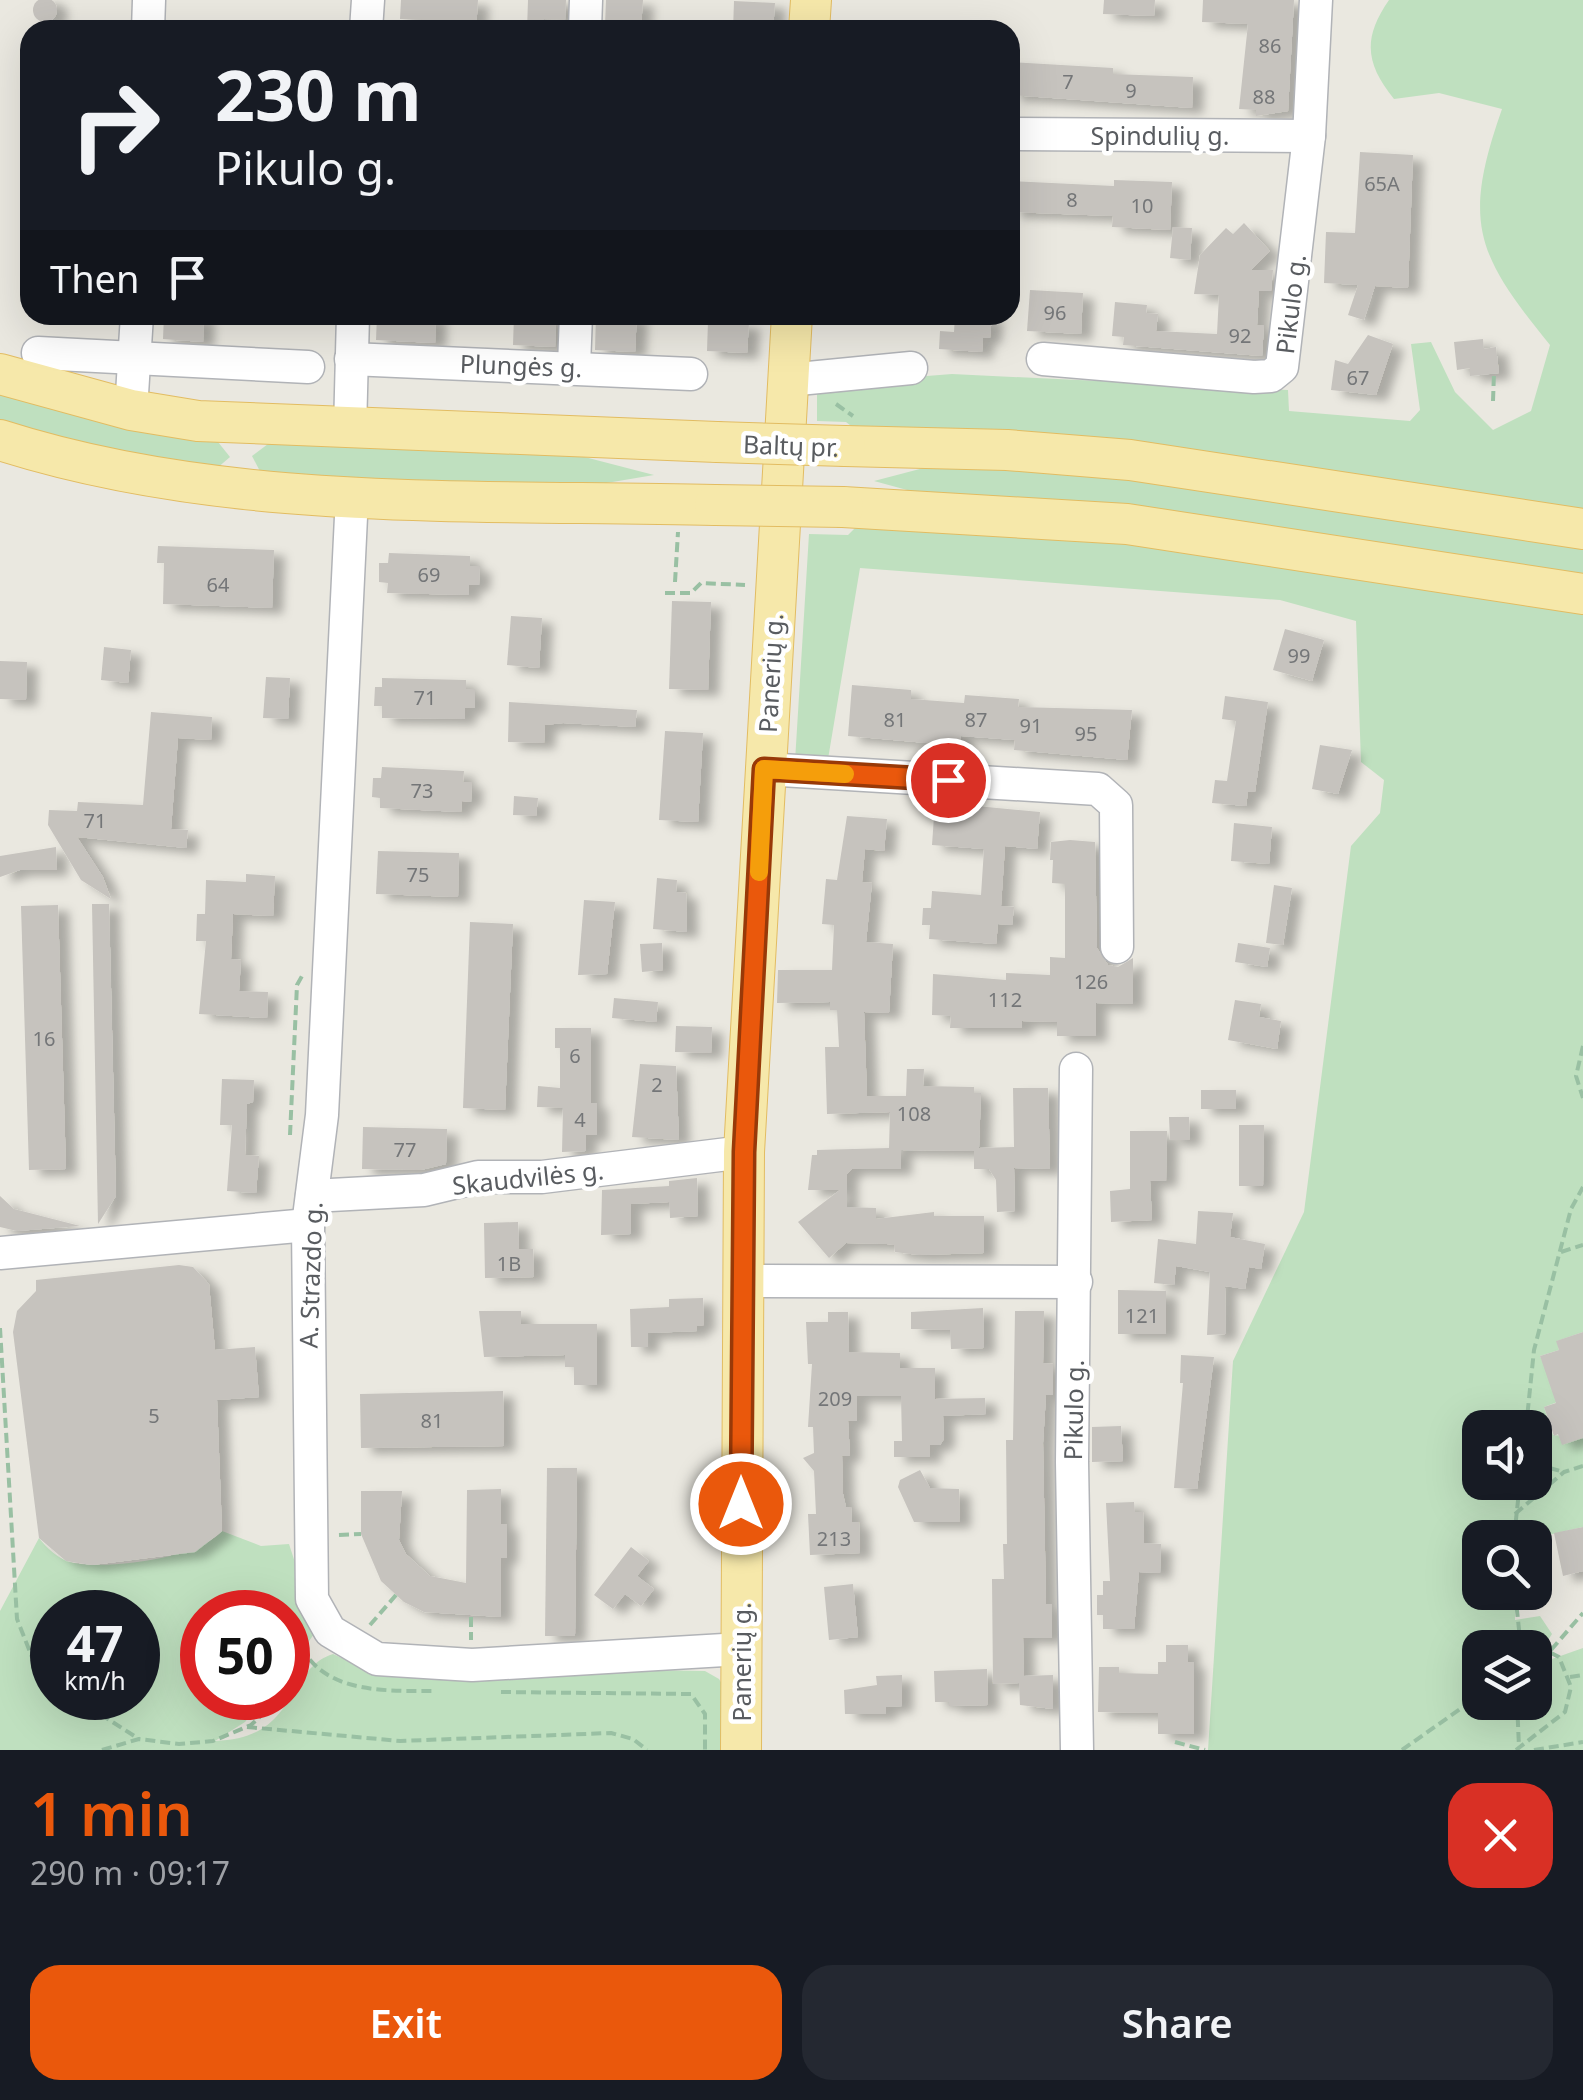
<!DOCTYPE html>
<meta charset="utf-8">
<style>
:root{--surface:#171b24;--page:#242831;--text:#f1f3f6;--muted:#9ea1a6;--accent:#ea580c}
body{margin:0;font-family:"Noto Sans",sans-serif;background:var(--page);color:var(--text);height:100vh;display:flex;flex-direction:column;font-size:38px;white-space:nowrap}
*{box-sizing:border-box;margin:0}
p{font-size:32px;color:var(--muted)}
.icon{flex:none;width:55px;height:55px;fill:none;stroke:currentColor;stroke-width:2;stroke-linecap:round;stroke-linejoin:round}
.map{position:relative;height:1750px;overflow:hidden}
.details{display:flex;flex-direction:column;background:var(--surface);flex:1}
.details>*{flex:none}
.top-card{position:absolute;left:20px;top:20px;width:1000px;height:305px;border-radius:30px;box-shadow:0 10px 40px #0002;background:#171b24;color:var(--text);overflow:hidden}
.buttons{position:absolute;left:1462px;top:1410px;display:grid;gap:20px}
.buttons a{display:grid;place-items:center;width:90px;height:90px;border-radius:20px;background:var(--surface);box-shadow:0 10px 40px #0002;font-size:50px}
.speed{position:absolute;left:30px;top:1590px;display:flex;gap:20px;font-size:50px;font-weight:700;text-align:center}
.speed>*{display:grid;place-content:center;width:130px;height:130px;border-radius:50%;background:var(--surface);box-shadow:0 10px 40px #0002;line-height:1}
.speed small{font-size:25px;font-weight:400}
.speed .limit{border:15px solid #d22;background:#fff;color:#111}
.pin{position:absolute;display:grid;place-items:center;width:85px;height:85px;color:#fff;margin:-42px;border:5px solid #fff;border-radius:50%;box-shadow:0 2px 10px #0007}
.me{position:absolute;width:110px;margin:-55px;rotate:0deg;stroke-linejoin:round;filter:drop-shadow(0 0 8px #0008)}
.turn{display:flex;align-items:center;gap:35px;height:210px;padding:0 30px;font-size:45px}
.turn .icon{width:130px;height:130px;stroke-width:2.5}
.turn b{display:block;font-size:70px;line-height:85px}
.then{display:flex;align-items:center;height:95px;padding:0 30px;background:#0003;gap:20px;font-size:38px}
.round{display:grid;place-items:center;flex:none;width:105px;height:105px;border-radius:30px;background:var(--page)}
.headline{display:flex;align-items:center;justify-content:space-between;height:170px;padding:0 30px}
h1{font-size:60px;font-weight:600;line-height:75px;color:var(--accent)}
.button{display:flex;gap:20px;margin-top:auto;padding:20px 30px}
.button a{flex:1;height:115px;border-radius:30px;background:var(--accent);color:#fff;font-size:40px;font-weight:600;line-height:115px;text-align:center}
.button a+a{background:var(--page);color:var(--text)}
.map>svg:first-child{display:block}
.green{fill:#bfe0bf;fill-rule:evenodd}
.building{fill:#c6c3be;filter:url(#shadow)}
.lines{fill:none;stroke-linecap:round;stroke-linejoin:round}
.minor-casing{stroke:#b1b3b7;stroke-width:35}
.major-casing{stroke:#e2bc62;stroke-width:42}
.path{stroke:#99c0a3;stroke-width:4;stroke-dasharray:10 5;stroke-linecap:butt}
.minor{stroke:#fff;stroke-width:32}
.major{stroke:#f6e8aa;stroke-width:40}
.major-bridge-casing{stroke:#e2bc62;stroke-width:42;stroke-linecap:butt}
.major-bridge{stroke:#f6e8aa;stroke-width:40}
.route-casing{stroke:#983908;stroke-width:25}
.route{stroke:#ea580c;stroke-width:18}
.slow{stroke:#f59e0b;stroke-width:18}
.labels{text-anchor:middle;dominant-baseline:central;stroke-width:9;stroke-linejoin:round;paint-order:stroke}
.number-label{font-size:20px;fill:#747678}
.street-label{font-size:25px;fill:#595c60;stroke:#fff}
</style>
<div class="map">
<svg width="1583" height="1750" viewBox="0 0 1583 1750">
<defs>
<filter id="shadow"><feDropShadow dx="11" dy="6" stdDeviation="5" flood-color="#0004"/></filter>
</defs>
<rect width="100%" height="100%" fill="#eae8e0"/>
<g class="green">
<path d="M1389,0H1583V513L860,433L846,422L817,421V389L826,384L952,374L1288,390L1289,411L1410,421L1420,410L1411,344L1431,342L1455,392L1493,430L1531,411L1550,345C1476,254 1462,223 1502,109L1439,93L1394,99C1366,64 1362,39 1389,0Z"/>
<polygon points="0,393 218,442 230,457 216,469 129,455 0,426"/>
<polygon points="268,444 573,454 654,475 571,489 263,477 252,456"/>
<polygon points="1016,464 1583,544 1583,581 933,497 874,481 935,465"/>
<path d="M859,524L1111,535L1583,607V1332L1557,1341L1559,1350L1540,1356L1560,1401L1544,1407L1553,1435L1583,1438V1527L1535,1538H1480V1592L1535,1593L1536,1598L1515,1600V1620L1540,1616L1552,1634L1541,1651L1549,1660L1583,1648V1750H1208L1233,1361L1304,1212L1351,846L1380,813L1384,780L1361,762L1356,621L1280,600L860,568L828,759L795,761L809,534L848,535ZM1480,1428H1535V1482H1480ZM1480,1648H1535V1702H1480Z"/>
<path d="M222,1531L261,1546L289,1544L317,1630L288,1670V1612H202V1698H265L245,1722L215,1741C299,1739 285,1669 333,1654L357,1665L705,1671L719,1679L724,1687L723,1750H0V1611L39,1538C47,1548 57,1558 70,1562C104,1571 200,1558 222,1531ZM52,1612H138V1698H52Z"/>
</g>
<g class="building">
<circle cx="45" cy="10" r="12"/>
<polygon points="401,0 478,0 476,30 445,30 445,21 400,19"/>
<polygon points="528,0 566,0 565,20 544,19 543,30 527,30"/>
<polygon points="606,0 643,0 641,28 605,26"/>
<polygon points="1104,0 1155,0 1154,16 1103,14"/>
<polygon points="1203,0 1294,0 1288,111 1256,116 1256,110 1239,109 1248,24 1202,22"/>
<polygon points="734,1 775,3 773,30 733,30"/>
<polygon points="1010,62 1113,68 1113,74 1193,77 1192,108 1010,95"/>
<polygon points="1360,152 1413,155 1408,288 1375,286 1364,320 1348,315 1358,285 1324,283 1326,232 1355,233"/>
<polygon points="1114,180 1172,182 1170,230 1112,227 1113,216 1010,212 1010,181 1114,186"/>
<polygon points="1244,223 1270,251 1251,270 1273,270 1271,291 1259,291 1257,325 1264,325 1262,356 1123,345 1124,337 1112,336 1115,302 1147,305 1146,313 1158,314 1156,331 1217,334 1219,295 1194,294 1200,255 1226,228 1233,234"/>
<polygon points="1173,227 1192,228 1190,260 1170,258"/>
<polygon points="1030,290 1083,293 1081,334 1027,331"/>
<polygon points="164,315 204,315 203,342 163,339"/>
<polygon points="377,315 436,315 435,343 376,340"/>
<polygon points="514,315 556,315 555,347 513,345"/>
<polygon points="596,315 637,315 635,352 595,350"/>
<polygon points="955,315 992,315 990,338 983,338 982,352 939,349 940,331 954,332"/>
<polygon points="708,321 749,323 747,353 707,351"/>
<polygon points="1368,335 1393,344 1376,395 1331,390 1335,360 1348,364"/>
<polygon points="1483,339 1484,349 1496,347 1499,373 1470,376 1470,368 1457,370 1454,342"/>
<polygon points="158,546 274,550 272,608 163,604 164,563 157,563"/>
<polygon points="389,553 470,556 470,566 480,566 479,585 469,585 469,595 387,593 388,583 379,582 379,563 388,563"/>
<polygon points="672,601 711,602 708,690 669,689"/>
<polygon points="511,616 542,618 539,668 507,665"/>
<polygon points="1285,629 1324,640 1312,681 1273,670"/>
<polygon points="104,647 131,650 128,683 101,680"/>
<polygon points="0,661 27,662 26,700 0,699"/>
<polygon points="266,677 290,678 288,719 263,718"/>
<polygon points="382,678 466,680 466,689 475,689 475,708 465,708 465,719 382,718 382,706 374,706 375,687 382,687"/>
<polygon points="852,685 911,690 911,699 964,703 965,695 1019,699 1018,707 1132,710 1127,760 1014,750 1015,740 961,736 960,746 848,736"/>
<polygon points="1225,696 1268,702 1255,792 1248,792 1246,806 1212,803 1215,780 1227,781 1236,721 1222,719"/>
<polygon points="509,702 637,710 635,727 563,723 545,725 544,743 508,742"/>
<polygon points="151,712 212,717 211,740 178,738 171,829 188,830 186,848 77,837 103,877 111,899 81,880 48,825 49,810 77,811 78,802 143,805"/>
<polygon points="665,731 703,733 698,822 659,820"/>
<polygon points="1320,745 1352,750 1338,794 1312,789"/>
<polygon points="382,767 464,771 463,782 472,782 471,802 462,801 461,812 380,808 380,798 372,797 373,778 381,778"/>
<polygon points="514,796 538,798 536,816 513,815"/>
<polygon points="935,802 1040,812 1037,849 1005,846 1001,906 1014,907 1012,925 998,924 996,944 929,939 930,925 922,925 923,908 931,908 932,891 981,895 984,849 932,845"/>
<polygon points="847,816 887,819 884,851 865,849 862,882 872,883 866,942 893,944 889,1013 864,1012 867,1096 906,1096 907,1069 924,1069 923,1086 974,1087 974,1093 981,1093 979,1148 1014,1147 1013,1088 1048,1088 1050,1169 1014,1168 1015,1211 997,1212 996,1180 989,1169 974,1169 974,1151 901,1150 901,1169 852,1169 847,1174 847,1207 876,1208 876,1219 934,1212 934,1216 984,1216 984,1253 919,1255 895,1252 894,1245 887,1244 846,1243 829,1258 798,1222 840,1190 808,1190 812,1155 817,1155 817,1150 889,1148 890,1112 827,1114 825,1047 839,1047 837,1010 830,1010 830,1002 777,1003 778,970 832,970 834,925 822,924 826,879 837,880"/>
<polygon points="1234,823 1272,827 1269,864 1231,861"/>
<polygon points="1070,840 1095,842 1097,948 1108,965 1118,967 1133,958 1133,1004 1096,1003 1096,1036 1057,1036 1057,1022 1022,1021 1022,1028 950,1028 951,1016 932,1015 933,974 1006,980 1006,973 1050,975 1050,957 1065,958 1065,884 1052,883 1053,860 1050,860 1051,842"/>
<polygon points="56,847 57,870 20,870 0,877 0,856"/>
<polygon points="378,851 459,853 458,897 376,894"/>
<polygon points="246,874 275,876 273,916 233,914 231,959 241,960 239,991 268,992 267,1018 199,1014 206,941 196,941 197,914 205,914 206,880 246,882"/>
<polygon points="657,878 677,880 676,892 686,893 687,932 653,929"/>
<polygon points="1274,885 1292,888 1283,945 1266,943"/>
<polygon points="584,900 615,902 607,974 578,975"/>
<polygon points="92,904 109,904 116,1196 98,1224"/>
<polygon points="58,905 66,1169 29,1170 21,906"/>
<polygon points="470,922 513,924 505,1110 463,1108"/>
<polygon points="662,943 663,970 642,972 640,944"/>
<polygon points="1238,943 1270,948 1267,967 1235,962"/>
<polygon points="614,998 658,1002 656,1022 612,1018"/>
<polygon points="1235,1000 1261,1004 1259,1017 1281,1021 1277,1049 1228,1040"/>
<polygon points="676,1026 712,1027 711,1053 675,1052"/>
<polygon points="555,1028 591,1028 591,1103 597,1103 597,1135 586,1135 586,1151 562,1152 563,1108 537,1107 538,1086 560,1088 560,1048 555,1048"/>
<polygon points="640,1064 676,1066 679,1140 632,1137"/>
<polygon points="222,1079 254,1080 253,1102 247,1104 245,1155 259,1156 256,1193 227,1191 232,1125 220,1125"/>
<rect x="1201" y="1090" width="35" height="19"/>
<polygon points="1169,1117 1189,1117 1190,1140 1170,1140"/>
<polygon points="1239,1125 1264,1125 1263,1186 1239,1186"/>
<polygon points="363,1127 447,1129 446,1164 421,1170 362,1169"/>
<polygon points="1130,1131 1167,1131 1166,1181 1150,1181 1152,1220 1111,1222 1110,1191 1130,1189"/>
<polygon points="697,1178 698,1216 670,1218 669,1202 631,1204 631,1234 601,1235 602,1190 669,1186 669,1181"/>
<polygon points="0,1196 14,1209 80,1226 17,1231 0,1227"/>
<polygon points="1198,1211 1233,1213 1230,1237 1265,1244 1261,1269 1249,1267 1245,1289 1225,1286 1226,1334 1207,1335 1210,1272 1176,1266 1174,1285 1154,1283 1158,1239 1196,1244"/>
<polygon points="518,1222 519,1249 533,1249 534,1277 485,1278 484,1223"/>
<polygon points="179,1265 193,1267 209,1284 215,1350 255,1347 259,1397 217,1400 222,1531 195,1552 92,1565 66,1561 39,1538 13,1332 17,1311 36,1291 36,1280"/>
<polygon points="1118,1290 1166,1291 1166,1334 1118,1334"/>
<polygon points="703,1298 704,1325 697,1326 697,1331 648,1333 648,1347 631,1347 630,1309 669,1307 669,1299"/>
<polygon points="983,1308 984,1348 951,1349 950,1330 911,1329 911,1312"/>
<polygon points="479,1311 521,1311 521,1324 597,1324 597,1385 574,1385 574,1367 565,1367 565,1355 484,1357"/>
<polygon points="1015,1311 1044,1311 1043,1363 1053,1364 1053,1395 1046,1395 1043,1443 1046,1604 1052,1604 1052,1638 1023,1638 1024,1676 1053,1675 1053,1709 1020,1705 1019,1683 993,1684 992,1579 1004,1579 1003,1544 1007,1544 1006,1440 1013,1440"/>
<polygon points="828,1312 848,1312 849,1352 900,1353 900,1368 935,1368 935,1399 985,1398 986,1414 943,1416 944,1439 940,1445 930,1445 930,1457 894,1457 894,1441 902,1441 901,1396 857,1396 857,1421 848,1421 850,1456 842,1456 843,1494 846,1507 851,1507 852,1522 859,1522 860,1553 810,1555 808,1514 816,1514 814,1471 803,1458 814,1453 813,1427 808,1427 812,1364 808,1364 806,1322 828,1322"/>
<polygon points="1583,1332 1583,1438 1562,1445 1558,1434 1554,1436 1544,1407 1556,1403 1540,1356 1559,1350 1556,1341"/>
<polygon points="1181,1355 1214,1357 1197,1489 1174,1488 1183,1383 1180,1383"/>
<polygon points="503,1391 504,1446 361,1448 360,1394"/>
<polygon points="1121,1426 1123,1461 1092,1462 1092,1427"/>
<polygon points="547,1468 577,1468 575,1636 545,1636"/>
<polygon points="920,1470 930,1488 959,1489 960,1522 914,1522 898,1487 900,1480"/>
<polygon points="501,1489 501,1524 507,1524 507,1558 501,1558 501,1617 424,1612 404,1602 381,1581 361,1534 361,1491 402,1491 399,1540 406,1554 430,1576 466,1583 467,1490"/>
<polygon points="1134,1502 1135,1512 1143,1512 1144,1543 1161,1544 1160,1573 1139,1572 1134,1629 1103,1629 1103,1615 1097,1615 1097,1595 1103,1595 1103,1581 1110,1581 1106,1503"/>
<polygon points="1583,1527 1583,1571 1563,1576 1554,1533"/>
<polygon points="631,1547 649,1561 637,1576 654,1589 641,1606 625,1594 613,1609 594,1595"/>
<polygon points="853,1584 858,1637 829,1640 824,1587"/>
<polygon points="1166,1645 1188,1645 1188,1662 1194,1662 1194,1734 1158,1734 1158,1713 1098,1712 1099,1667 1119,1667 1119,1673 1158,1674 1158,1662 1166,1662"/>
<polygon points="987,1669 988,1705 949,1706 949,1702 935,1702 934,1671"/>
<polygon points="902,1675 902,1706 886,1707 886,1714 845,1714 844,1690 877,1685 876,1676"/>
</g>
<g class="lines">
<g class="minor-casing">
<g id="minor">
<polyline points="148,30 149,0"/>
<polyline points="366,30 368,0"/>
<polyline points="585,30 586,0"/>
<polyline points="1010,134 1309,136"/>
<polyline points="38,353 308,367"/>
<polyline points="351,359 691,374"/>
<polyline points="1043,359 1254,377 1271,376 1282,367 1309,136 1316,0"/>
<polyline points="574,366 576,315"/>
<polyline points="788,380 911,368"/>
<polyline points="131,410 137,315"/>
<polyline points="350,430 353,315"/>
<polyline points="352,496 322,1115 308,1225 312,1599 330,1631 377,1659 472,1665 741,1649"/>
<polyline points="764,769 1098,789 1116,805 1117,947"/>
<polyline points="1076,1069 1072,1462 1077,1750"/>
<polyline points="312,1196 424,1190 478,1177 542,1177 744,1152"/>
<polyline points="0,1253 308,1225"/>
<polyline points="741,1281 1076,1282"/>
</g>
</g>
<g class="major-casing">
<g id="major">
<polyline points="809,30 811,0"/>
<polyline points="0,374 131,410 198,421 717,442"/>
<path d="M0,440C228,513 479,499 715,505"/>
<polyline points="845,446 1007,450 1130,460 1583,529"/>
<polyline points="843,507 1127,524 1583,594"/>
<polyline points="741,1750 744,1152 792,315"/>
</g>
</g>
<g class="path">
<polyline points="1493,401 1494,373"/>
<polyline points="836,404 853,416"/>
<polyline points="675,582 678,532"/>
<polyline points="665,593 691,593 701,583 745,585"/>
<polyline points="1583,1046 1576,1076 1583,1098"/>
<polyline points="290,1135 297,985 302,976"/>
<polyline points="1561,1252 1583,1245"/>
<polyline points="0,1328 17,1619 32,1657 52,1679"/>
<polyline points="1526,1428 1534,1350 1571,1209 1583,1187"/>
<polyline points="1535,1464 1564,1472"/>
<polyline points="1515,1514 1564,1472 1583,1466"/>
<polyline points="339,1535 361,1534"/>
<polyline points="1514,1538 1520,1482"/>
<polyline points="1515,1592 1521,1648"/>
<polyline points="471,1617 471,1640"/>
<path d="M291,1619C307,1693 372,1691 432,1691"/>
<polyline points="370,1625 396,1595"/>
<polyline points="1551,1650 1583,1613"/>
<polyline points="1570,1677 1583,1675"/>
<polyline points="288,1687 307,1657"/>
<polyline points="501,1692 691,1694 705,1714 705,1750"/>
<polyline points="75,1698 139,1739"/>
<polyline points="1517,1702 1519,1747"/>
<polyline points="247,1727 400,1741 611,1733 633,1739 647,1750"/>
<polyline points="1175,1742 1205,1750"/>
<polyline points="102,1750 139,1739 179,1744 213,1741 251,1725 280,1698"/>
<polyline points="1402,1750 1480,1695"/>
<polyline points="1516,1750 1565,1712 1571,1687 1559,1657 1522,1638"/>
<polyline points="1534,1750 1583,1742"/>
</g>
<use href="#minor" class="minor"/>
<use href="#major" class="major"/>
<g class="major-bridge-casing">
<g id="major-bridge">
<polyline points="717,442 845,446"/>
<polyline points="715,505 843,507"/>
</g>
</g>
<use href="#major-bridge" class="major-bridge"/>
</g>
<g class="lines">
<g class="route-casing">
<polyline id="route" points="741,1504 744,1152 764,769 948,780"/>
</g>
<use href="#route" class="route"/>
<polyline class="slow" points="759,872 764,769 845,774"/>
</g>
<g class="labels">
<g class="number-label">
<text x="1270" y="45">86</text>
<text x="1068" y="81">7</text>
<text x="1131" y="90">9</text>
<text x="1264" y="96">88</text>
<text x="1382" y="183">65A</text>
<text x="1072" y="199">8</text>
<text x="1142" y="205">10</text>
<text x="1055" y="312">96</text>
<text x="1240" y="335">92</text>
<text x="1358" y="377">67</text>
<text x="429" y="574">69</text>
<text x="218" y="584">64</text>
<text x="1299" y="655">99</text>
<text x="425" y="697">71</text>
<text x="895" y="719">81</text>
<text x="976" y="719">87</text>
<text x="1031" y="725">91</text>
<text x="1086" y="733">95</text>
<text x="422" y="790">73</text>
<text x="95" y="820">71</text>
<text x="418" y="874">75</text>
<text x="1091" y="981">126</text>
<text x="1005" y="999">112</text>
<text x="44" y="1038">16</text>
<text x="575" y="1055">6</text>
<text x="657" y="1084">2</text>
<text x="914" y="1113">108</text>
<text x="580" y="1119">4</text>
<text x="405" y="1149">77</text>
<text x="509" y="1263">1B</text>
<text x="1142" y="1315">121</text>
<text x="835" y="1398">209</text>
<text x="154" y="1415">5</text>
<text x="432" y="1420">81</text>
<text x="834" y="1538">213</text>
</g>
<g class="street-label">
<text x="1160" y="135">Spindulių g.</text>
<text transform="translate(1290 304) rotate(-83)">Pikulo g.</text>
<text transform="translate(521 365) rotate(2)">Plungės g.</text>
<text transform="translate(791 445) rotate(2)">Baltų pr.</text>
<text transform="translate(770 673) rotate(-87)">Panerių g.</text>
<text transform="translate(528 1177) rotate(-6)">Skaudvilės g.</text>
<text transform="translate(310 1275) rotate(-88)">A. Strazdo g.</text>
<text transform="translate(1073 1410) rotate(-89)">Pikulo g.</text>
<text transform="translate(741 1662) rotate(-90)">Panerių g.</text>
</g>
</g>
</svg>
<div class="buttons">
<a><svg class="icon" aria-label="sound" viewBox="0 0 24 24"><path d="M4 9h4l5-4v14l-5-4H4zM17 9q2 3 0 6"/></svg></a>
<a><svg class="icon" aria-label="search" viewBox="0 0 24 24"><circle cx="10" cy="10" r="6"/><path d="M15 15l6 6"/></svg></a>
<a><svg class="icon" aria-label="layers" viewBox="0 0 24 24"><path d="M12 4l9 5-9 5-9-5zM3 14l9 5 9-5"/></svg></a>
</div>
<div class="speed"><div>47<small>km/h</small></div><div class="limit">50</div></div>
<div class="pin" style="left:948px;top:780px;background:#d93025"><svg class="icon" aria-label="arrive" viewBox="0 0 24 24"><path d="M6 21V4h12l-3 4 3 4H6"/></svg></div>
<svg class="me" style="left:741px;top:1504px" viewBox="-20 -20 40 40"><circle r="17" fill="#ea580c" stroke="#fff" stroke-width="3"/><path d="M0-11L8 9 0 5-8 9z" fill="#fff"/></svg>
<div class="top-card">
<div class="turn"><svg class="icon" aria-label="right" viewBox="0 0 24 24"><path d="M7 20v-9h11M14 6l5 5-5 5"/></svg><div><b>230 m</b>Pikulo g.</div></div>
<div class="then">Then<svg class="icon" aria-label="arrive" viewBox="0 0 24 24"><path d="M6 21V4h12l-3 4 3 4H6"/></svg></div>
</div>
</div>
<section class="details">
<div class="headline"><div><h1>1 min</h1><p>290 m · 09:17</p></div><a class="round" style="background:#d93025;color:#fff"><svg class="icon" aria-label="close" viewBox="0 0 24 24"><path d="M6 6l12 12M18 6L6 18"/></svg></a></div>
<div class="button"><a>Exit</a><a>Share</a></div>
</section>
